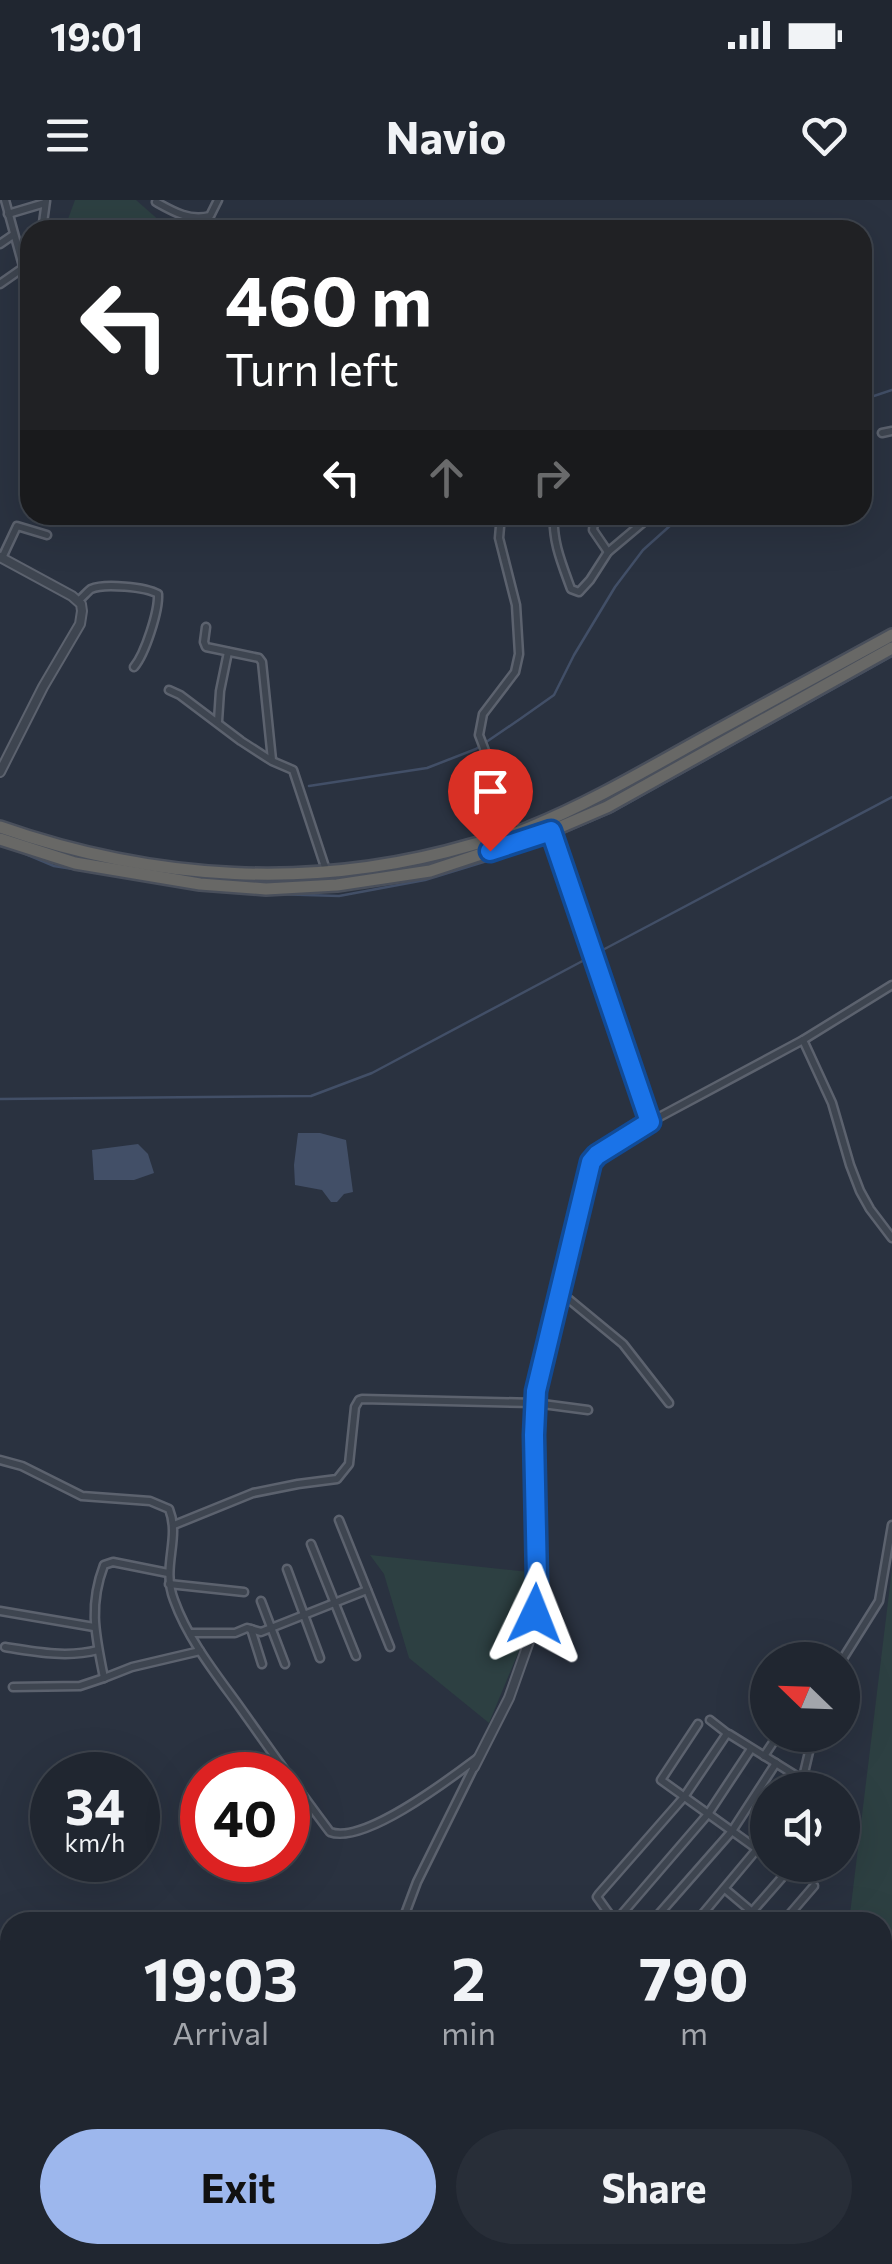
<!DOCTYPE html>
<style>
:root{--surface:#202630;--page:#282e38;--text:#f1f3f6;--muted:#a2a5ab;--line:#3d434c;--accent:#9db7ed}
body{margin:0;font-family:Commissioner,sans-serif;background:var(--page);color:var(--text);height:100vh;display:flex;flex-direction:column;font-size:38px;white-space:nowrap}
*{box-sizing:border-box;margin:0}
p{font-size:32px;color:var(--muted)}
.icon{flex:none;width:55px;height:55px;fill:none;stroke:currentColor;stroke-width:2;stroke-linecap:round;stroke-linejoin:round}
.map{position:relative;flex:1;overflow:hidden}
.panel{position:absolute;left:0px;top:1712px;width:892px;height:352px;display:flex;flex-direction:column;background:var(--surface);border-radius:30px 30px 0 0;box-shadow:0 10px 40px #0002,0 0 0 2px var(--line)}
.panel>*{flex:none}
.top-card{position:absolute;left:20px;top:20px;width:852px;height:305px;border-radius:30px;box-shadow:0 10px 40px #0002,0 0 0 2px var(--line);background:#202124;color:#fff;overflow:hidden}
.needle{width:65px;rotate:293deg}
.buttons{position:absolute;left:750px;top:1442px;display:grid;gap:20px}
.buttons a{display:grid;place-items:center;width:110px;height:110px;border-radius:50%;background:var(--surface);box-shadow:0 10px 40px #0002,0 0 0 2px var(--line);font-size:50px}
.speed{position:absolute;left:30px;top:1552px;display:flex;gap:20px;font-size:50px;font-weight:700;text-align:center}
.speed>*{display:grid;place-content:center;width:130px;height:130px;border-radius:50%;background:var(--surface);box-shadow:0 10px 40px #0002,0 0 0 2px var(--line);line-height:1}
.speed small{font-size:25px;font-weight:400}
.speed .limit{border:15px solid #d22;background:#fff;color:#111}
.pin{position:absolute;display:grid;place-items:center;width:85px;height:85px;color:#fff;margin:-102px -42px;border-radius:50% 50% 50% 0;rotate:-45deg;box-shadow:0 0 10px #0007}
.pin .icon{rotate:45deg}
.me{position:absolute;width:110px;margin:-55px;rotate:2deg;stroke-linejoin:round;filter:drop-shadow(0 0 8px #0008)}
.turn{display:flex;align-items:center;gap:35px;height:210px;padding:0 40px;font-size:45px}
.turn .icon{width:130px;height:130px;stroke-width:2.5}
.turn b{display:block;font-size:70px;line-height:85px}
.lanes{display:flex;align-items:center;height:95px;padding:0 40px;background:#0003;justify-content:center;gap:50px;direction:ltr}
.lanes .off{opacity:.35}
.eta{display:flex;justify-content:space-evenly;align-items:center;height:170px;text-align:center}
.eta b{font-size:60px;font-weight:700;line-height:70px}
.action{display:flex;gap:20px;margin-top:auto;padding:20px 40px}
.action a{flex:1;height:115px;border-radius:60px;background:var(--accent);color:#111;font-size:40px;font-weight:700;line-height:115px;text-align:center}
.action a+a{background:var(--page);color:var(--text)}
.status{display:flex;justify-content:space-between;align-items:center;height:70px;padding:0 50px;background:var(--surface);direction:ltr}
.status svg{height:28px;fill:currentColor}
header{display:flex;justify-content:space-between;align-items:center;height:130px;padding:0 40px;background:var(--surface);font-size:45px;font-weight:700}
.map>svg:first-child{display:block}
.green{fill:#2d4042}
.water{fill:#424f67}
.lines{fill:none;stroke-linecap:round;stroke-linejoin:round}
.stream{stroke:#424f67;stroke-width:2.5}
.minor-casing{stroke:#5c626e;stroke-width:11}
.tertiary-casing{stroke:#5c626e;stroke-width:12}
.trunk-casing{stroke:#494f5b;stroke-width:16}
.minor{stroke:#3e4550;stroke-width:6}
.tertiary{stroke:#3e4550;stroke-width:8}
.trunk{stroke:#686866;stroke-width:11}
.route-casing{stroke:#114b97;stroke-width:25}
.route{stroke:#1a73e8;stroke-width:18}
</style>
<div class="status"><b>19:01</b><svg viewBox="0 0 49 12"><path d="M0 12V9h3v3zM5 12V6h3v6zM10 12V3h3v9zM15 12V0h3v12zM26 1h20v11H26zM47 4h2v5h-2z"/></svg></div>
<header><svg class="icon" aria-label="menu" viewBox="0 0 24 24"><path d="M4 6h16M4 12h16M4 18h16"/></svg>Navio<svg class="icon" aria-label="heart" viewBox="0 0 24 24"><path d="M12 20l-8-8c-3-5 5-10 8-4 3-6 11-1 8 4z"/></svg></header>
<div class="map">
<svg width="892" height="2064" viewBox="0 0 892 2064">
<rect width="100%" height="100%" fill="#2a3240"/>
<g class="green">
<polygon points="75,0 136,0 170,30 64,30"/>
<polygon points="370,1355 529,1372 523,1441 489,1523 409,1458 384,1374"/>
<polygon points="892,1369 892,1795 883,1790 882,1722 849,1722"/>
</g>
<g class="water">
<polygon points="298,933 320,933 346,940 353,992 344,994 337,1002 331,1002 322,990 295,985 294,965"/>
<polygon points="138,944 148,954 154,973 134,980 94,980 92,950"/>
</g>
<g class="lines">
<g class="stream">
<polyline points="862,200 892,190"/>
<polyline points="309,586 427,568 476,549 520,519 554,495 574,455 615,387 643,350 682,315"/>
<polyline points="9,647 54,666 166,684"/>
<polyline points="203,690 250,693"/>
<polyline points="273,694 339,696 425,680 526,649 614,611 892,456"/>
<polyline points="597,753 892,597"/>
<polyline points="0,899 311,896 372,873 590,757"/>
</g>
<g class="minor-casing">
<g id="minor">
<polyline points="5,0 23,66"/>
<path d="M156,2C174,12 189,21 210,16L218,0"/>
<polyline points="8,14 45,3"/>
<polyline points="42,30 46,1"/>
<polyline points="0,44 13,35"/>
<polyline points="0,84 30,63"/>
<polyline points="882,233 892,231"/>
<polyline points="501,315 499,338 516,405 519,454 515,472 483,514 479,535 516,632"/>
<path d="M554,315C552,341 562,364 571,389L579,392L590,380L608,352L652,315"/>
<polyline points="595,315 593,330 608,352"/>
<polyline points="2,358 17,326 47,335"/>
<path d="M78,401C80,400 89,390 91,389C104,383 146,387 158,394C159,411 145,454 134,467"/>
<polyline points="206,427 204,442 206,447 259,458 262,462 272,560"/>
<polyline points="169,490 180,495 241,541 272,561 293,570 327,673"/>
<polyline points="218,521 220,491 228,452"/>
<polyline points="803,840 832,903 850,965 860,991 870,1009 892,1038"/>
<polyline points="650,922 803,840 892,785"/>
<polyline points="560,1092 623,1144 669,1203"/>
<path d="M0,1260L22,1266L82,1296L150,1301L169,1309C181,1339 161,1366 174,1400C188,1439 215,1473 239,1506C269,1548 299,1591 330,1632C364,1645 451,1578 479,1557"/>
<polyline points="339,1320 390,1447"/>
<polyline points="174,1325 253,1293 298,1284 337,1279 349,1264 355,1207 359,1200 362,1199 535,1203 588,1210"/>
<polyline points="311,1344 356,1456"/>
<polyline points="287,1369 320,1458"/>
<path d="M168,1373L113,1362L104,1365C88,1407 96,1437 104,1478L132,1467L200,1451"/>
<polyline points="169,1384 244,1392"/>
<polyline points="261,1401 285,1464"/>
<polyline points="0,1411 94,1427"/>
<polyline points="251,1429 262,1464"/>
<polyline points="190,1433 235,1433 247,1428 261,1432 367,1390"/>
<path d="M5,1447C36,1452 67,1458 98,1450"/>
<polyline points="842,1460 879,1401 892,1325"/>
<polyline points="13,1487 80,1486 104,1478"/>
<polyline points="710,1520 728,1534"/>
<polyline points="698,1524 661,1580 757,1649"/>
<polyline points="764,1556 778,1535"/>
<polyline points="800,1590 813,1535"/>
<polyline points="725,1689 764,1722"/>
<polyline points="402,1722 417,1682 474,1567"/>
<polyline points="615,1722 597,1697 599,1694 684,1597 726,1535 729,1534 803,1580 837,1590"/>
<polyline points="615,1722 708,1614 751,1549"/>
<polyline points="652,1722 732,1631 776,1563"/>
<polyline points="696,1722 768,1636"/>
<polyline points="743,1722 793,1665"/>
<polyline points="783,1722 814,1686"/>
<polyline points="0,1759 5,1750"/>
<polyline points="882,1800 892,1803"/>
<polyline points="0,1874 3,1877 0,1880"/>
<polyline points="892,1883 886,1922 892,1935"/>
<polyline points="217,2064 232,2055"/>
<polyline points="890,2064 892,2026"/>
</g>
</g>
<g class="tertiary-casing">
<g id="tertiary">
<polyline points="0,357 72,396 81,404 82,411 80,424 43,487 0,572"/>
<polyline points="474,1567 509,1498 532,1433 537,1388 534,1235 537,1191 590,966 597,955 650,922 551,631"/>
</g>
</g>
<g class="trunk-casing">
<g id="trunk">
<path d="M0,627C154,681 314,691 471,645C490,640 511,636 529,628C595,601 656,564 718,530C776,498 834,467 892,435"/>
<polyline points="0,639 75,663 200,684 266,689 337,685 430,671 551,631 607,607 892,448"/>
</g>
</g>
<use href="#minor" class="minor"/>
<use href="#tertiary" class="tertiary"/>
<use href="#trunk" class="trunk"/>
</g>
<g class="lines">
<g class="route-casing">
<polyline id="route" points="490,651 551,631 650,922 597,955 591,962 536,1191 534,1235 537,1380 535,1414"/>
</g>
<use href="#route" class="route"/>
</g>
</svg>
<div class="buttons">
<a><svg class="needle" viewBox="-14 -14 28 28"><path d="M0-13l5 13h-10z" fill="#e53935"/><path d="M0 13l5-13h-10z" fill="#a2a5ab"/></svg></a>
<a><svg class="icon" aria-label="sound" viewBox="0 0 24 24"><path d="M4 9h4l5-4v14l-5-4H4zM17 9q2 3 0 6"/></svg></a>
</div>
<div class="speed"><div>34<small>km/h</small></div><div class="limit">40</div></div>
<div class="pin" style="left:490px;top:651px;background:#d93025"><svg class="icon" aria-label="arrive" viewBox="0 0 24 24"><path d="M6 21V4h12l-3 4 3 4H6"/></svg></div>
<svg class="me" style="left:535px;top:1414px" viewBox="-20 -20 40 40"><path d="M0-17L14 15 0 8-14 15z" fill="#1a73e8" stroke="#fff" stroke-width="4"/></svg>
<div class="top-card">
<div class="turn"><svg class="icon" aria-label="left" viewBox="0 0 24 24"><path d="M17 20v-9H6M10 6l-5 5 5 5"/></svg><div><b>460 m</b>Turn left</div></div>
<div class="lanes"><svg class="icon" aria-label="left" viewBox="0 0 24 24"><path d="M17 20v-9H6M10 6l-5 5 5 5"/></svg><svg class="icon off" aria-label="ahead" viewBox="0 0 24 24"><path d="M12 20V5M6 11l6-6 6 6"/></svg><svg class="icon off" aria-label="right" viewBox="0 0 24 24"><path d="M7 20v-9h11M14 6l5 5-5 5"/></svg></div>
</div>
<section class="panel">
<div class="eta">
<div><b>19:03</b><p>Arrival</p></div>
<div><b>2</b><p>min</p></div>
<div><b>790</b><p>m</p></div>
</div>
<div class="action"><a>Exit</a><a>Share</a></div>
</section>
</div>
